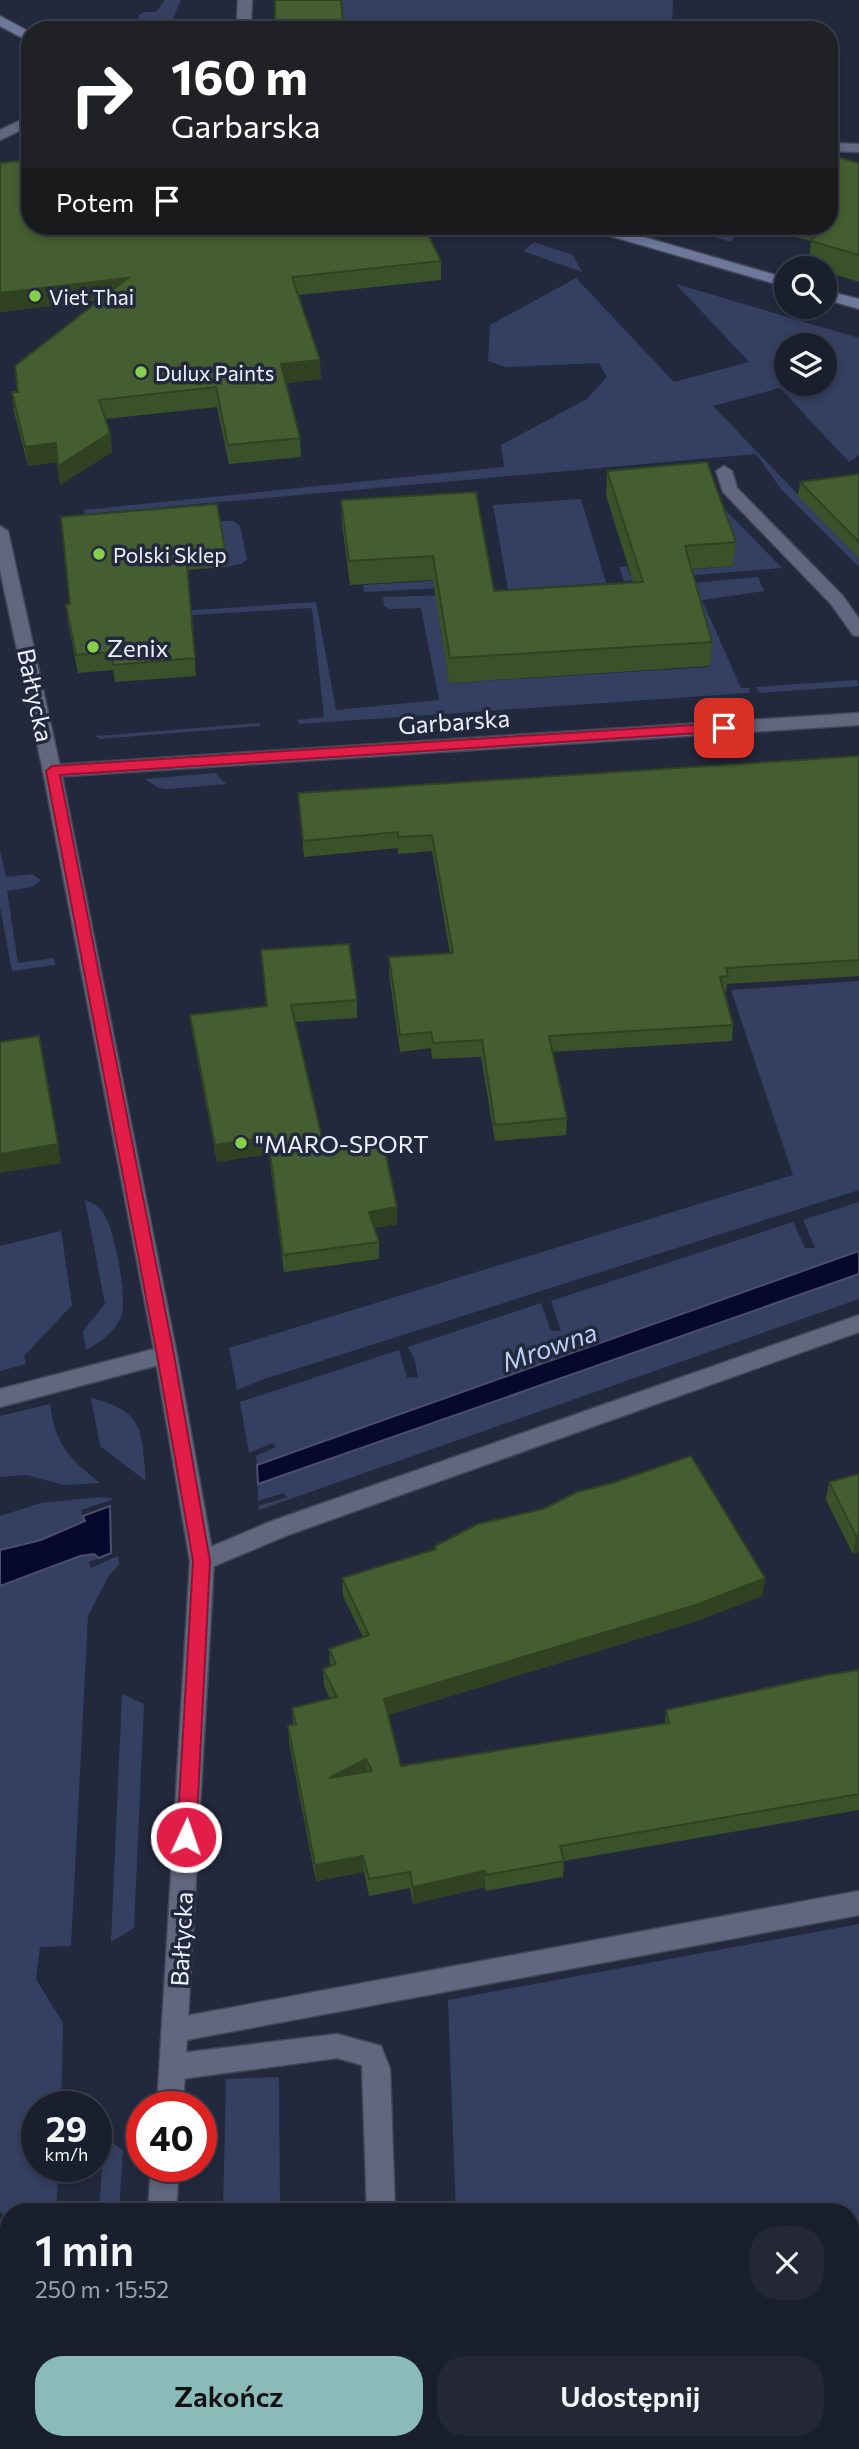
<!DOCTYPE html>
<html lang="pl">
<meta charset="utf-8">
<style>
:root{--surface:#1a1f2e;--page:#232736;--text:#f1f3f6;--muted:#9fa2aa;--line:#383d4a;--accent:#8bbbb9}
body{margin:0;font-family:Commissioner,sans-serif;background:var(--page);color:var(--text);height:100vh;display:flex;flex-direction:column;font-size:26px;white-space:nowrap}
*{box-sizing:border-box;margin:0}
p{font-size:23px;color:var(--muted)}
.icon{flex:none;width:38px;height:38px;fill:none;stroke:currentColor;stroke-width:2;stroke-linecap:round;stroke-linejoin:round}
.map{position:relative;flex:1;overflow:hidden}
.panel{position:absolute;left:0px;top:2203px;width:859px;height:247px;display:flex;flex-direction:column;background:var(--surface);border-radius:28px 28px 0 0;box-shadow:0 4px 10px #0003,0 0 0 2px var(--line)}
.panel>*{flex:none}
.hud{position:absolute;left:21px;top:21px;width:817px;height:214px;border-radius:28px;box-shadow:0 4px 10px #0003,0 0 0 2px var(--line);background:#202124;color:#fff;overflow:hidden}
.fabs{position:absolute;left:774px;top:256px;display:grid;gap:14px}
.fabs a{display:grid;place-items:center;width:63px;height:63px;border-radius:50%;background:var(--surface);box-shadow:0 4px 10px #0003,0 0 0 2px var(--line);font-size:35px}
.speed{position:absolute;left:21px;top:2091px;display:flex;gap:14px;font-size:35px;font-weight:700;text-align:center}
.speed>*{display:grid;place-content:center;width:91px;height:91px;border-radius:50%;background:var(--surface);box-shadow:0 4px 10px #0003,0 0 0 2px var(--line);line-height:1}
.speed small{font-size:18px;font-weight:400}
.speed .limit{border:10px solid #d22;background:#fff;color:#111}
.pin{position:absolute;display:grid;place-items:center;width:60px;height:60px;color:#fff;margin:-30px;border-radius:14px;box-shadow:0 4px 10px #0006}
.me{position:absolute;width:77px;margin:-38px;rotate:3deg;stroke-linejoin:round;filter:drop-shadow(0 0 5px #0008)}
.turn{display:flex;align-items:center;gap:24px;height:147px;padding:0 35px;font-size:32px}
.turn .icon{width:91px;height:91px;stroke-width:2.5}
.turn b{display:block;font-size:49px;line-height:60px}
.then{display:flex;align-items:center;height:66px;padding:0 35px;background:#0003;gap:14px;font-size:26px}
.round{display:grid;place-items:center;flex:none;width:74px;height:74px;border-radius:28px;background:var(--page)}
.head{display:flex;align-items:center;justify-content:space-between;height:119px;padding:0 35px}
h1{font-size:42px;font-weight:600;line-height:52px}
.button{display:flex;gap:14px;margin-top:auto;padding:14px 35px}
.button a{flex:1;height:80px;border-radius:28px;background:var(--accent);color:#111;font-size:28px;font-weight:600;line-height:80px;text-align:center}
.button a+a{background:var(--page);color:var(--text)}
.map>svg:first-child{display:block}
.green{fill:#353f61;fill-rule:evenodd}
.water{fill:#06082e;stroke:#4c4e6c;stroke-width:2}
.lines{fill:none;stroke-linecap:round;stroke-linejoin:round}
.service-casing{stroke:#434758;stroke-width:3}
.minor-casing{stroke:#434758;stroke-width:3}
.tertiary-casing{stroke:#434758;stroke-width:3}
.secondary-casing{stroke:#434758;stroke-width:3}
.service{fill:#60677e;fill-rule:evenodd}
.minor{fill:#60677e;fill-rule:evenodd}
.tertiary{fill:#60677e;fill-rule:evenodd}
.secondary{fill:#6e789b;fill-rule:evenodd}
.wall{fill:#3a512a}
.shaded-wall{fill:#304222}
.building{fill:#445e31;stroke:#304222;stroke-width:2;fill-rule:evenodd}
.route{fill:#e11d48;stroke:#92132f;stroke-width:2}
.poi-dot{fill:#86cf4b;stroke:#23293d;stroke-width:2.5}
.labels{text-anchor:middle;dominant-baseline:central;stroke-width:7;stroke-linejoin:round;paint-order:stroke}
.far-poi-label{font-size:21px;fill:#eff2fd;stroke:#23293d;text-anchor:start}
.poi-label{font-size:24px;fill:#eff2fd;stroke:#23293d;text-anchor:start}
.street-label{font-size:24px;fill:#eff2fd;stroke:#23293d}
.water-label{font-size:26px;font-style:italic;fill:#beccf8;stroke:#23293d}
</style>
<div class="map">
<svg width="859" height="2449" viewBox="0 0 859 2449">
<rect width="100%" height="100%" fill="#23293d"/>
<g class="green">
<polygon points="165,0 181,0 174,16 176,30 155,30 155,21 139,19 138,15 145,12 156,12"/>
<polygon points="341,0 673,0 672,30 344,30"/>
<polygon points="692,226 748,226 730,242 694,230"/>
<polygon points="534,242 573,255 582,272 523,251"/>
<path d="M576,278L674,382L749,362L676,284L859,338V455L849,462L780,388L713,406L859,558V567L781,489L756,454L85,514L84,510L504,467L501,445L587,399L607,377L599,363L506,367L488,361L490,325ZM786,345H824V383H786Z"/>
<polygon points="706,490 782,568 624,581 619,567 627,566 630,575 734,566"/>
<polygon points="581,499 606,583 508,589 493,505"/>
<polygon points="218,521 233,521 240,526 247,559 241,564 226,567"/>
<polygon points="758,577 764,591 702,600 741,688 750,688 749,693 299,724 297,720 324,717 312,608 138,618 148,613 316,602 336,710 439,700 421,608 390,609 384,606 383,597 488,594 491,615 439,618 449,683 710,667 693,603 629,589"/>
<polygon points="483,578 484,586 364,592 363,585"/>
<polygon points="857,680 859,686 760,693 756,687"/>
<polygon points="260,723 260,726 100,739 96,736"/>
<polygon points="215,773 226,784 166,789 157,787 145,779"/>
<polygon points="0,850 6,877 32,874 41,880 33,887 7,891 18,963 54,958 55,965 12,971 0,907"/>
<polygon points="859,981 859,1190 261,1380 237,1390 229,1348 793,1175 731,990"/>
<path d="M85,1200C95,1204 100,1207 105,1216C115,1232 128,1301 121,1317C114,1333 100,1342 86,1350L83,1331L105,1304Z"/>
<polygon points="859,1202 859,1251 257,1465 256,1456 276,1447 273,1443 249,1453 240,1402 399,1350 407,1378 418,1377 415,1361 408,1347 541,1303 551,1331 561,1331 551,1301 793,1222 805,1248 815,1248 803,1220"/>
<polygon points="61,1231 72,1305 24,1356 26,1364 0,1371 0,1246"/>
<polygon points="859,1274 859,1299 259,1510 258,1506 287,1497 284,1493 258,1501 258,1484"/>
<path d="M91,1398C145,1411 142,1432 146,1481L100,1446Z"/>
<path d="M50,1404C55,1445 69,1458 100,1483L64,1485L26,1475L0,1477V1416Z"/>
<polygon points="102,1497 114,1499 81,1510 85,1521 41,1540 0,1550 0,1516 41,1503"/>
<polygon points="95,1554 99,1558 89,1562 91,1568 118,1556 119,1564 108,1577 88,1616 71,1946 40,1947 36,1979 63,2023 61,2107 37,2107 37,2166 59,2167 56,2212 9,2212 9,2220 0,2211 0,1586 80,1556"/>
<polygon points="122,1694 144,1704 134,1928 111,1942"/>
<polygon points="859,1924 859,2449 464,2449 464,2441 850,2441 850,2212 456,2212 448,2000"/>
<polygon points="279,2077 280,2212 223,2212 226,2079"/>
<polygon points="104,2137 123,2150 119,2212 99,2212"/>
<polygon points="0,2248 9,2248 9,2441 32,2441 32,2449 0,2449"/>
</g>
<g class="water">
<polygon points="859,1251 859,1274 258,1484 257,1465"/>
<polygon points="110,1506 111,1553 99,1558 94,1554 80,1556 0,1586 0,1550 41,1540 85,1521 83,1516"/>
</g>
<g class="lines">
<g class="service-casing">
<g id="service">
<polygon points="238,0 252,0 251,23 239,30 220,30 237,21"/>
<polygon points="724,466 732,471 737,488 843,596 859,619 859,636 853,635 831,604 723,492 716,471"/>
<polygon points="859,1315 859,1332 288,1535 202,1571 194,1568 190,1561 194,1554 272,1521"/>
<polygon points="859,1891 859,1915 175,2042 166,2039 162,2030 166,2021 175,2018"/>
<polygon points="337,2034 381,2046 390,2069 395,2212 367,2212 362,2065 337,2058 173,2080 164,2076 160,2067 164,2058 173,2054"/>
<rect x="371" y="2441" width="28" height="8"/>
</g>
</g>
<g class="minor-casing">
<g id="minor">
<polygon points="830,143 859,144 859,152 830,151"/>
<polygon points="859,713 859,725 52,777 43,771 52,765"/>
<polygon points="166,1346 174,1349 177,1355 174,1361 0,1407 0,1389"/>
</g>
</g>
<g class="tertiary-casing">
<g id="tertiary">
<polygon points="30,116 30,126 0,140 0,130"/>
<polygon points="0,526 8,531 61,771 177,1355 214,1561 183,2107 157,2107 190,1561 155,1355 43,771 0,570"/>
<polygon points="151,2166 179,2166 176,2212 148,2212"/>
<polygon points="136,2441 164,2441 163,2449 135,2449"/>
</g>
</g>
<g class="secondary-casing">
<g id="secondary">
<polygon points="0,16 30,32 30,42 0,26"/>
<polygon points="584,226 606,226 786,278 786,287 586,229"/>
<polygon points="824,290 859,299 859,309 824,299"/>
</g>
</g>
<use href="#service" class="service"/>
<use href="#minor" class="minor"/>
<use href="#tertiary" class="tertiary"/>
<use href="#secondary" class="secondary"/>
</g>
<g class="wall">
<polygon points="0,163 441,261 441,280 299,295 321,379 286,383 300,438 301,457 229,464 217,407 105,419 110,433 112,452 60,485 57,462 28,466 14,412 12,392 18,392 99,300 0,312"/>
<polygon points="859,163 859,282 824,271 824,268 808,267 811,241 755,226 830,226"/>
<polygon points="607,471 736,542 733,566 692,569 712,642 710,666 449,683 433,580 350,585 342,524 341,500 494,591 633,582 606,495"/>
<polygon points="859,474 859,558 798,496 800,482"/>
<polygon points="61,517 225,549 226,567 188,570 196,676 115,682 113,670 78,673 68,623 66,605 70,604"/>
<polygon points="859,756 859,976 727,984 726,992 725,993 733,1025 732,1041 552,1052 567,1118 566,1135 495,1141 481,1057 432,1059 431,1048 400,1052 389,974 389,957 450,953 432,851 398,854 398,848 304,857 298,793"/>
<polygon points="261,950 357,1000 357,1018 295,1022 325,1151 397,1207 397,1224 374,1228 379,1242 379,1259 284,1272 269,1154 217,1162 192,1032 190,1015 266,1006"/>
<polygon points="859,1474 859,1552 853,1554 826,1500 829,1482"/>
<polygon points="435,1546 765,1578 762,1596 697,1621 388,1715 401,1766 665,1724 666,1710 859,1670 859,1810 564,1861 563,1877 485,1891 485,1887 413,1904 410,1888 369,1896 364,1872 316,1881 289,1743 288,1726 293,1724 292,1708 330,1699 324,1686 323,1669 330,1666 329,1649 363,1637 343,1596 342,1578 435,1549"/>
</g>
<g class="shaded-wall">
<polygon points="128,278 130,297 0,312 0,293"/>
<polygon points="320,360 321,379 282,383 281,364"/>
<polygon points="110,433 112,452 60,485 58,466"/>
<polygon points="56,443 58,462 28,466 25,447"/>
<polygon points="268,1137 269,1154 217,1162 215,1145"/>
<polygon points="58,1144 61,1163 0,1173 0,1154"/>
<polygon points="397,1207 397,1224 370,1229 369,1212"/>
<polygon points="856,1536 859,1536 859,1552 853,1554"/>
<polygon points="765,1578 762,1596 697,1621 384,1716 384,1699"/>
<polygon points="366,1759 367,1775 329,1778"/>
<polygon points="363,1856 364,1872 316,1881 315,1865"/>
<polygon points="485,1871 485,1887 413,1904 413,1887"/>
</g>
<g class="building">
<polygon points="275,0 341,0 344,30 275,30"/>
<polygon points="830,155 859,163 859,255 811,241 822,226 830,226"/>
<polygon points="30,160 30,226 424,226 441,261 292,277 320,360 281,364 300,438 228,445 216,387 99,400 110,433 58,466 56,443 25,447 12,392 18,392 15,366 128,278 0,293 0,163"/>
<polygon points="707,462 736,542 685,546 712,642 450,658 433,556 349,561 341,500 476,492 494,591 643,582 607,471"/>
<polygon points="859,474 859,542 800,482"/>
<polygon points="217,504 225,549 186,553 195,658 113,665 112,652 76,655 66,605 70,604 61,517"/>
<polygon points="859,756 859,960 726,968 728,976 720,977 733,1025 549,1036 567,1118 495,1125 482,1040 433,1043 431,1032 400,1035 389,957 453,953 432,835 398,837 398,832 303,841 298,793"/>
<polygon points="349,944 357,1000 291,1005 325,1151 383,1142 397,1207 369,1212 379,1242 283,1255 268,1137 215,1145 190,1015 267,1006 261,950"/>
<polygon points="39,1036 58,1144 0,1154 0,1042"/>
<path d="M691,1456L765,1578L699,1604L384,1699L401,1766L669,1723L666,1710L827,1675L859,1670V1794L560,1846L564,1861L486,1875L485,1871L413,1887L410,1872L369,1879L363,1856L315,1865L288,1726L296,1724L292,1708L337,1697L323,1669L336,1664L329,1649L369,1635L342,1578L436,1549L435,1546L478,1524L543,1509L577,1492L609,1484ZM366,1759L372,1771L329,1778Z"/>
<polygon points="859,1474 859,1536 856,1536 829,1482"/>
</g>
<polygon class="route" points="724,723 731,728 729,731 60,775 174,1355 210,1561 196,1837 193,1843 186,1845 180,1843 177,1837 193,1561 157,1355 46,771 52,766"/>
<g class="poi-dot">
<circle cx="35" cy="296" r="7"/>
<circle cx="141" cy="372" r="7"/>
<circle cx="99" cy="554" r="7"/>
<circle cx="93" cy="647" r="7"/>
<circle cx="241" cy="1143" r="7"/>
</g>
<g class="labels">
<g class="far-poi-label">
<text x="49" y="296">Viet Thai</text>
<text x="155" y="372">Dulux Paints</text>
<text x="113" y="554">Polski Sklep</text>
</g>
<g class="poi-label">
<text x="107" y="647">Zenix</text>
<text x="255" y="1143">"MARO-SPORT</text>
</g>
<g class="street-label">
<text transform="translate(36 695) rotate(78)">Bałtycka</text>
<text transform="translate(454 721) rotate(-4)">Garbarska</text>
<text transform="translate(181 1939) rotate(-87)">Bałtycka</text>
</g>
<g class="water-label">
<text transform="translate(549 1346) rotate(-19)">Mrowna</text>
</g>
</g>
</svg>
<div class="fabs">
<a><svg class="icon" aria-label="search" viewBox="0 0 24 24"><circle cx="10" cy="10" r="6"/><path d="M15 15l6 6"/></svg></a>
<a><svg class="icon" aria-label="layers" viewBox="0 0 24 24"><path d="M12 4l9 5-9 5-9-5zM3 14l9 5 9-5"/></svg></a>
</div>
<div class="speed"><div>29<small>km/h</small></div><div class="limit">40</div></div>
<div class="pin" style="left:724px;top:728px;background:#d93025"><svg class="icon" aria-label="arrive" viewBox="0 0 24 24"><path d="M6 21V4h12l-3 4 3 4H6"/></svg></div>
<svg class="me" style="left:186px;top:1837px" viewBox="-20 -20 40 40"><circle r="17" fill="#e11d48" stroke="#fff" stroke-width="3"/><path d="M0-11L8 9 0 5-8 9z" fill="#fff"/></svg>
<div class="hud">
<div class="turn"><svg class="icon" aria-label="right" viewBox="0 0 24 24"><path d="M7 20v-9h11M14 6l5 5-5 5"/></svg><div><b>160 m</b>Garbarska</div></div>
<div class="then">Potem<svg class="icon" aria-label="arrive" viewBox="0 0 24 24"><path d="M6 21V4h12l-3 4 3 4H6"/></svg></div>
</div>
<section class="panel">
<div class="head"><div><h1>1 min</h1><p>250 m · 15:52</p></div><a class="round"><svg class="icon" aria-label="close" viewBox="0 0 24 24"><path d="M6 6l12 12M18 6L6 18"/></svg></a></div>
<div class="button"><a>Zakończ</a><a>Udostępnij</a></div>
</section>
</div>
